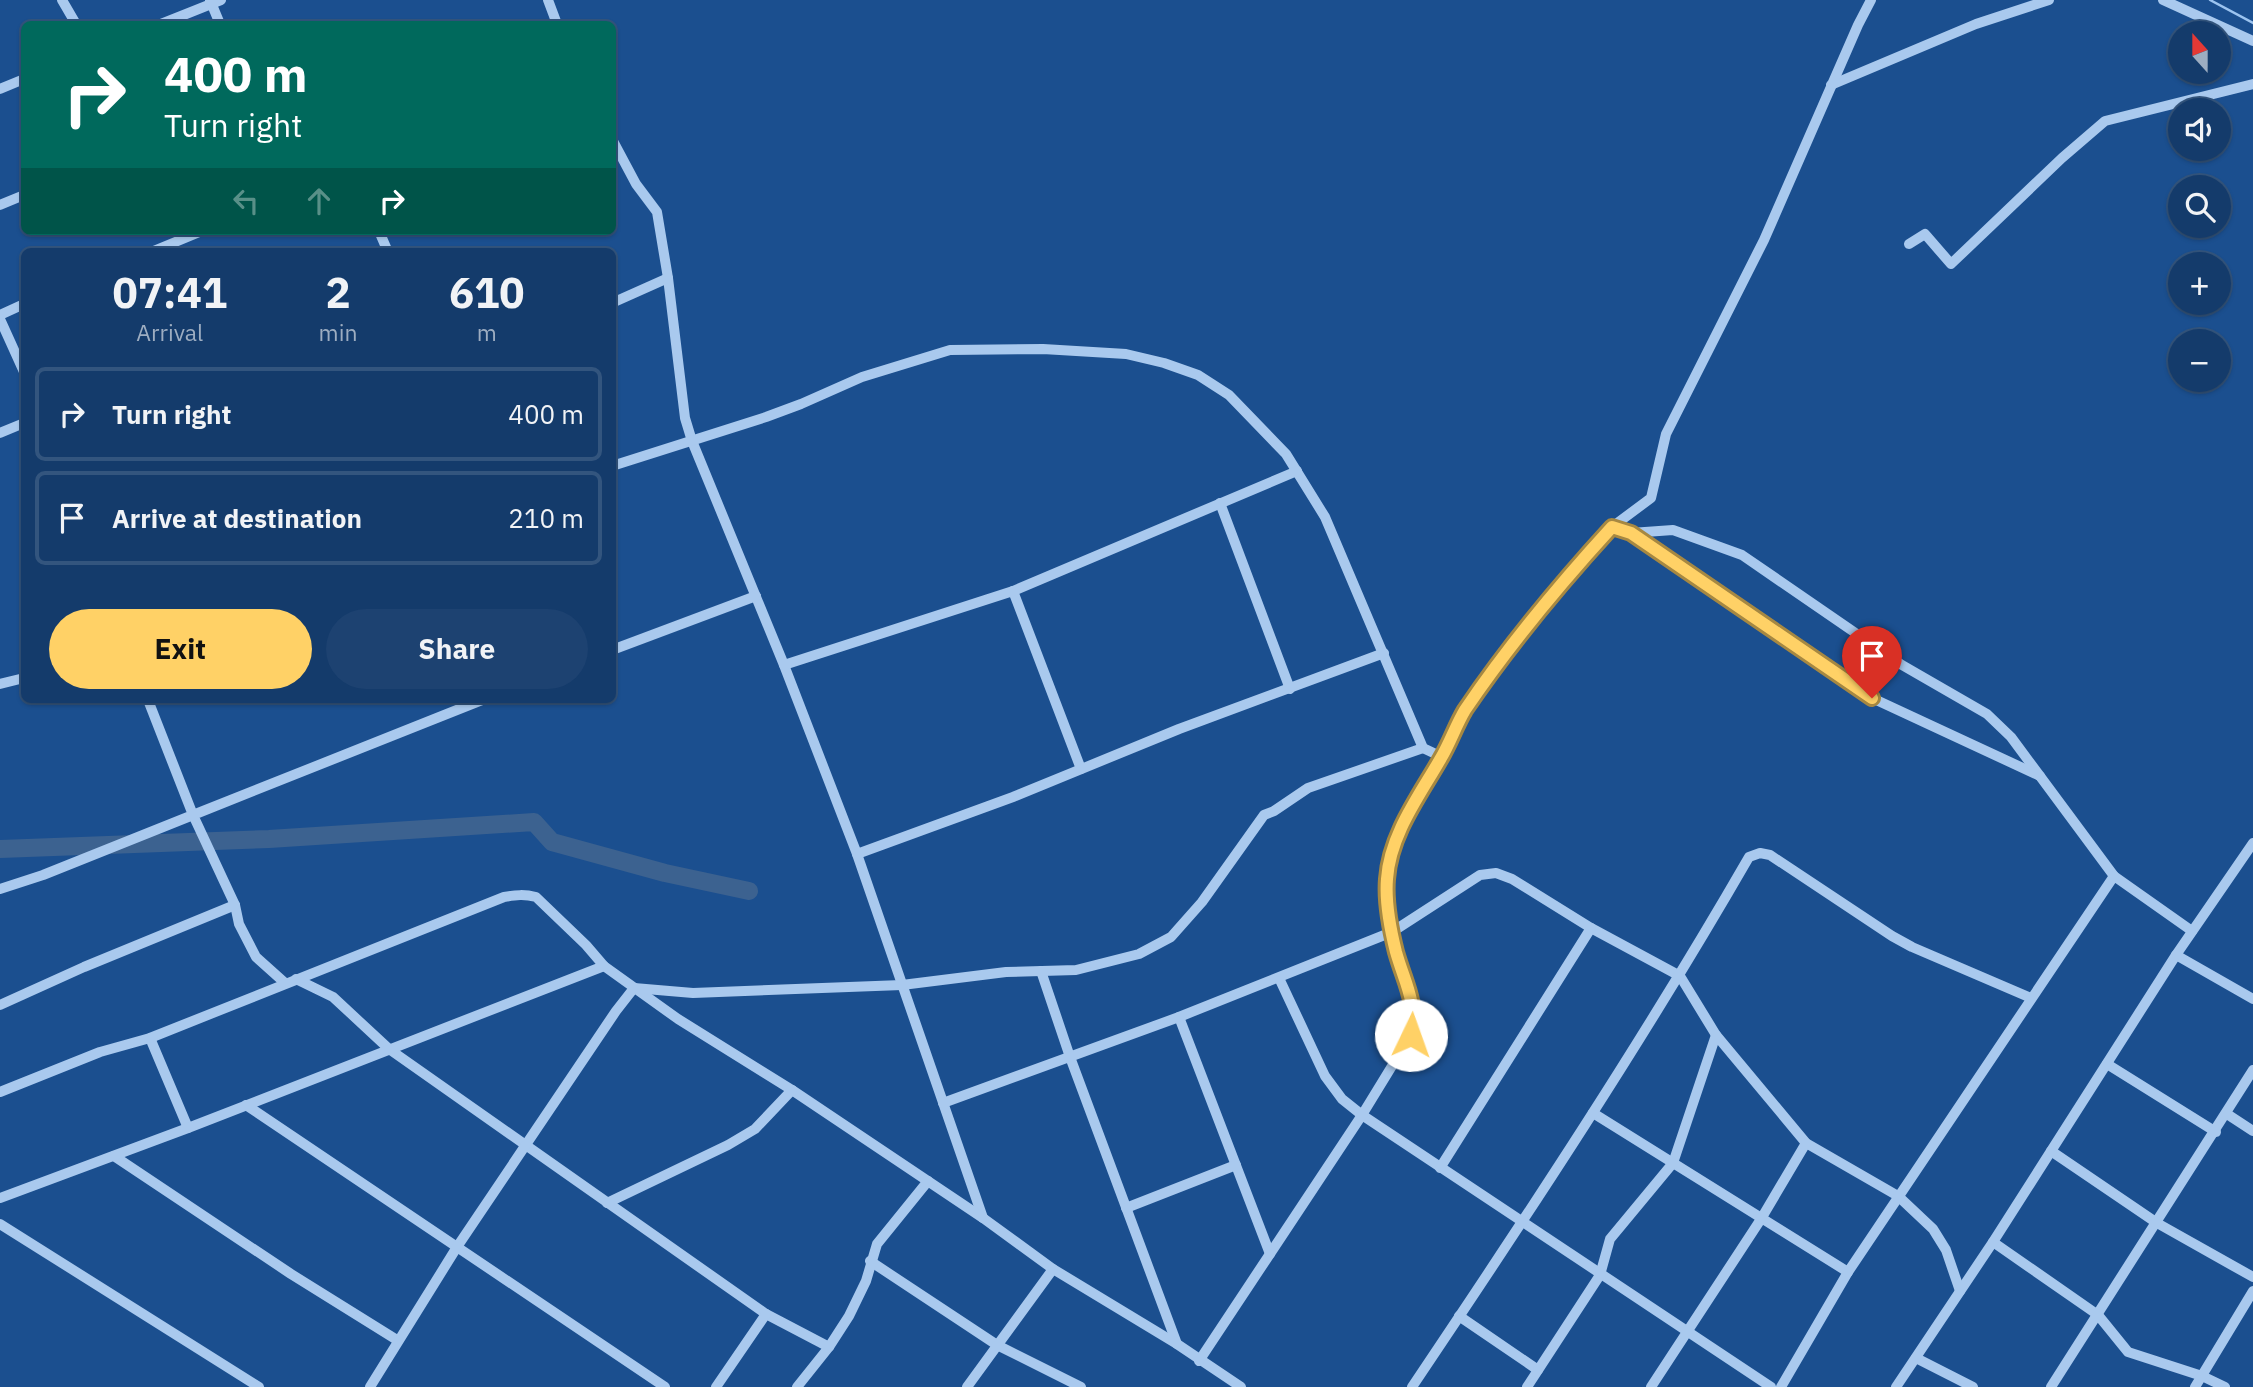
<!DOCTYPE html>
<meta charset="utf-8">
<style>
:root{--surface:#143b6b;--page:#1d4271;--text:#f1f3f6;--muted:#9dadc1;--line:#33557e;--accent:#ffd166}
body{margin:0;font-family:"IBM Plex Sans",sans-serif;background:var(--page);color:var(--text);height:100vh;display:flex;flex-direction:column;font-size:26px;white-space:nowrap}
*{box-sizing:border-box;margin:0}
p{font-size:23px;color:var(--muted)}
.icon{flex:none;width:38px;height:38px;fill:none;stroke:currentColor;stroke-width:2;stroke-linecap:round;stroke-linejoin:round}
.map{position:relative;flex:1;overflow:hidden}
.panel{position:absolute;left:21px;top:248px;width:595px;height:455px;display:flex;flex-direction:column;background:var(--surface);border-radius:10px;box-shadow:0 2px 5px #0004,0 0 0 2px var(--line)}
.panel>*{flex:none}
.banner{position:absolute;left:21px;top:21px;width:595px;height:214px;border-radius:10px;box-shadow:0 2px 5px #0004,0 0 0 2px var(--line);background:#00695c;color:#fff;overflow:hidden}
.needle{width:46px;rotate:339deg}
.controls{position:absolute;left:2168px;top:21px;display:grid;gap:14px}
.controls a{display:grid;place-items:center;width:63px;height:63px;border-radius:50%;background:var(--surface);box-shadow:0 2px 5px #0004,0 0 0 2px var(--line);font-size:35px}
.pin{position:absolute;display:grid;place-items:center;width:60px;height:60px;color:#fff;margin:-72px -30px;border-radius:50% 50% 50% 0;rotate:-45deg;box-shadow:0 0 7px #0007}
.pin .icon{rotate:45deg}
.me{position:absolute;width:77px;margin:-38px;rotate:3deg;stroke-linejoin:round;filter:drop-shadow(0 0 5px #0008)}
.turn{display:flex;align-items:center;gap:24px;height:147px;padding:0 28px;font-size:32px}
.turn .icon{width:91px;height:91px;stroke-width:2.5}
.turn b{display:block;font-size:49px;line-height:60px}
.lanes{display:flex;align-items:center;height:66px;padding:0 28px;background:#0003;justify-content:center;gap:35px;direction:ltr}
.lanes .off{opacity:.35}
.eta{display:flex;justify-content:space-evenly;align-items:center;height:119px;text-align:center}
.eta b{font-size:42px;font-weight:700;line-height:49px}
.button{display:flex;gap:14px;margin-top:auto;padding:14px 28px}
.button a{flex:1;height:80px;border-radius:42px;background:var(--accent);color:#111;font-size:28px;font-weight:700;line-height:80px;text-align:center}
.button a+a{background:var(--page);color:var(--text)}
ul{padding:0;list-style:none}
li{display:flex;align-items:center;gap:21px;height:94px;margin:0 14px 10px;padding:0 14px;border:4px solid var(--line);border-radius:10px}
li div{flex:1}
li b{display:block;font-size:26px}
li em{font-style:normal}
.map>svg:first-child{display:block}
.lines{fill:none;stroke-linecap:round;stroke-linejoin:round}
.stream{stroke:#9cc4f0;stroke-width:2.5}
.river{stroke:#3c6290;stroke-width:18}
.minor{stroke:#a9c9ee;stroke-width:10}
.route-casing{stroke:#a68842;stroke-width:18}
.route{stroke:#ffd166;stroke-width:12}
</style>
<div class="map">
<svg width="2253" height="1387" viewBox="0 0 2253 1387">
<rect width="100%" height="100%" fill="#1b4f8f"/>
<g class="lines">
<polyline class="stream" points="2210,0 2253,23"/>
<polyline class="river" points="0,849 269,839 534,822 552,842 665,873 749,891"/>
<g class="minor">
<polyline points="62,0 76,24"/>
<polyline points="210,0 220,24"/>
<polyline points="548,0 557,24"/>
<polyline points="2163,0 2253,41"/>
<polyline points="161,24 221,0"/>
<polyline points="1831,85 1976,24 2049,0"/>
<polyline points="0,89 24,79"/>
<polyline points="612,139 636,184 657,212 668,278 685,418 692,441 784,665 857,854 983,1218"/>
<polyline points="0,205 24,195"/>
<polyline points="379,231 388,252"/>
<polyline points="1909,244 1925,234 1951,264 2062,158 2105,121 2253,84"/>
<polyline points="151,252 202,231"/>
<polyline points="612,303 668,278"/>
<polyline points="0,315 24,304"/>
<polyline points="0,319 24,372"/>
<polyline points="0,433 24,423"/>
<polyline points="612,466 766,417 801,404 862,377 950,350 1043,349 1126,354 1164,363 1198,375 1229,395 1286,454 1325,517 1423,748 1442,757"/>
<polyline points="1220,503 1290,689"/>
<polyline points="1612,527 1631,533 1673,530 1742,555 1902,665 1987,714 2011,737 2114,876"/>
<polyline points="1631,533 1872,698 2040,776"/>
<polyline points="1013,591 1081,769"/>
<polyline points="612,650 756,596"/>
<polyline points="784,665 1013,591 1297,471"/>
<polyline points="0,684 24,678"/>
<polyline points="857,854 1013,797 1179,729 1384,653"/>
<polyline points="0,889 43,875 193,815 148,700"/>
<polyline points="2176,955 2253,999"/>
<polyline points="1041,971 1070,1057 1177,1344"/>
<polyline points="1279,978 1325,1076 1342,1099 1362,1115 1771,1387"/>
<polyline points="296,979 333,997 389,1049 766,1314 829,1347"/>
<polyline points="285,983 256,957 239,924 235,905 193,815 482,700"/>
<polyline points="0,1005 84,967 235,905"/>
<polyline points="1179,1017 1270,1254"/>
<polyline points="150,1038 188,1128"/>
<polyline points="2107,1064 2216,1132"/>
<path d="M0,1092L100,1052L150,1038L504,897C516,895 524,894 536,897L586,945L604,966L678,1019L792,1090L983,1218L1053,1269L1177,1344L1241,1387"/>
<polyline points="943,1103 1179,1017 1392,932 1480,875 1496,873 1512,879 1591,928 1680,976 1716,1035 1806,1143 1898,1196 1933,1229 1946,1250 1960,1291"/>
<polyline points="246,1105 665,1387"/>
<polyline points="1593,1113 1848,1272"/>
<polyline points="2227,1114 2253,1131"/>
<polyline points="2051,1151 2157,1223 2253,1277"/>
<polyline points="114,1156 291,1274 397,1340"/>
<polyline points="1440,1168 1591,928"/>
<polyline points="0,1198 188,1128 604,966"/>
<polyline points="607,1203 728,1145 755,1129 792,1090"/>
<polyline points="1126,1208 1236,1165"/>
<polyline points="0,1224 259,1387"/>
<polyline points="1993,1242 2098,1315 2128,1352 2202,1376 2225,1387"/>
<polyline points="870,1261 997,1345 1081,1387"/>
<polyline points="1459,1316 1538,1370"/>
<polyline points="1916,1358 1973,1387"/>
<polyline points="1199,1361 1362,1115 1411,1035 1414,1016 1412,998 1396,952 1387,909 1387,876 1397,840 1415,801 1442,757 1464,713 1513,642 1562,582 1612,527 1651,498 1666,434 1764,240 1858,25 1871,0"/>
<polyline points="370,1387 457,1247 616,1011 634,988 693,993 902,985 1006,972 1076,970 1139,954 1171,937 1202,902 1264,815 1274,811 1308,788 1423,748"/>
<polyline points="716,1387 766,1314"/>
<polyline points="797,1387 829,1347 849,1316 866,1281 877,1244 928,1181"/>
<polyline points="967,1387 1053,1269"/>
<path d="M1412,1387C1529,1213 1644,1039 1749,857L1760,853L1770,855L1892,936L1912,947L2031,998"/>
<polyline points="1527,1387 1600,1275 1610,1239 1673,1163 1716,1035"/>
<polyline points="1651,1387 1761,1219 1806,1143"/>
<polyline points="1781,1387 1848,1272 2114,876 2192,931"/>
<polyline points="1896,1387 1993,1242 2176,955 2253,843"/>
<polyline points="2051,1387 2253,1070"/>
<polyline points="2195,1387 2253,1291"/>
</g>
</g>
<g class="lines">
<g class="route-casing">
<path id="route" d="M1411,1035C1417,1000 1405,984 1396,952C1390,928 1385,903 1387,879C1390,834 1420,795 1441,758C1450,743 1456,725 1465,710C1509,645 1559,585 1612,527L1631,533L1872,698"/>
</g>
<use href="#route" class="route"/>
</g>
</svg>
<div class="controls">
<a><svg class="needle" viewBox="-14 -14 28 28"><path d="M0-13l5 13h-10z" fill="#e53935"/><path d="M0 13l5-13h-10z" fill="#9dadc1"/></svg></a>
<a><svg class="icon" aria-label="sound" viewBox="0 0 24 24"><path d="M4 9h4l5-4v14l-5-4H4zM17 9q2 3 0 6"/></svg></a>
<a><svg class="icon" aria-label="search" viewBox="0 0 24 24"><circle cx="10" cy="10" r="6"/><path d="M15 15l6 6"/></svg></a>
<a>+</a>
<a>−</a>
</div>
<div class="pin" style="left:1872px;top:698px;background:#d93025"><svg class="icon" aria-label="arrive" viewBox="0 0 24 24"><path d="M6 21V4h12l-3 4 3 4H6"/></svg></div>
<svg class="me" style="left:1411px;top:1035px" viewBox="-20 -20 40 40"><circle r="19" fill="#fff"/><path d="M0-13L10 11 0 6-10 11z" fill="#ffd166"/></svg>
<div class="banner">
<div class="turn"><svg class="icon" aria-label="right" viewBox="0 0 24 24"><path d="M7 20v-9h11M14 6l5 5-5 5"/></svg><div><b>400 m</b>Turn right</div></div>
<div class="lanes"><svg class="icon off" aria-label="left" viewBox="0 0 24 24"><path d="M17 20v-9H6M10 6l-5 5 5 5"/></svg><svg class="icon off" aria-label="ahead" viewBox="0 0 24 24"><path d="M12 20V5M6 11l6-6 6 6"/></svg><svg class="icon" aria-label="right" viewBox="0 0 24 24"><path d="M7 20v-9h11M14 6l5 5-5 5"/></svg></div>
</div>
<section class="panel">
<div class="eta">
<div><b>07:41</b><p>Arrival</p></div>
<div><b>2</b><p>min</p></div>
<div><b>610</b><p>m</p></div>
</div>
<ul>
<li><svg class="icon" aria-label="right" viewBox="0 0 24 24"><path d="M7 20v-9h11M14 6l5 5-5 5"/></svg><div><b>Turn right</b></div><em>400 m</em></li>
<li><svg class="icon" aria-label="arrive" viewBox="0 0 24 24"><path d="M6 21V4h12l-3 4 3 4H6"/></svg><div><b>Arrive at destination</b></div><em>210 m</em></li>
</ul>
<div class="button"><a>Exit</a><a>Share</a></div>
</section>
</div>
